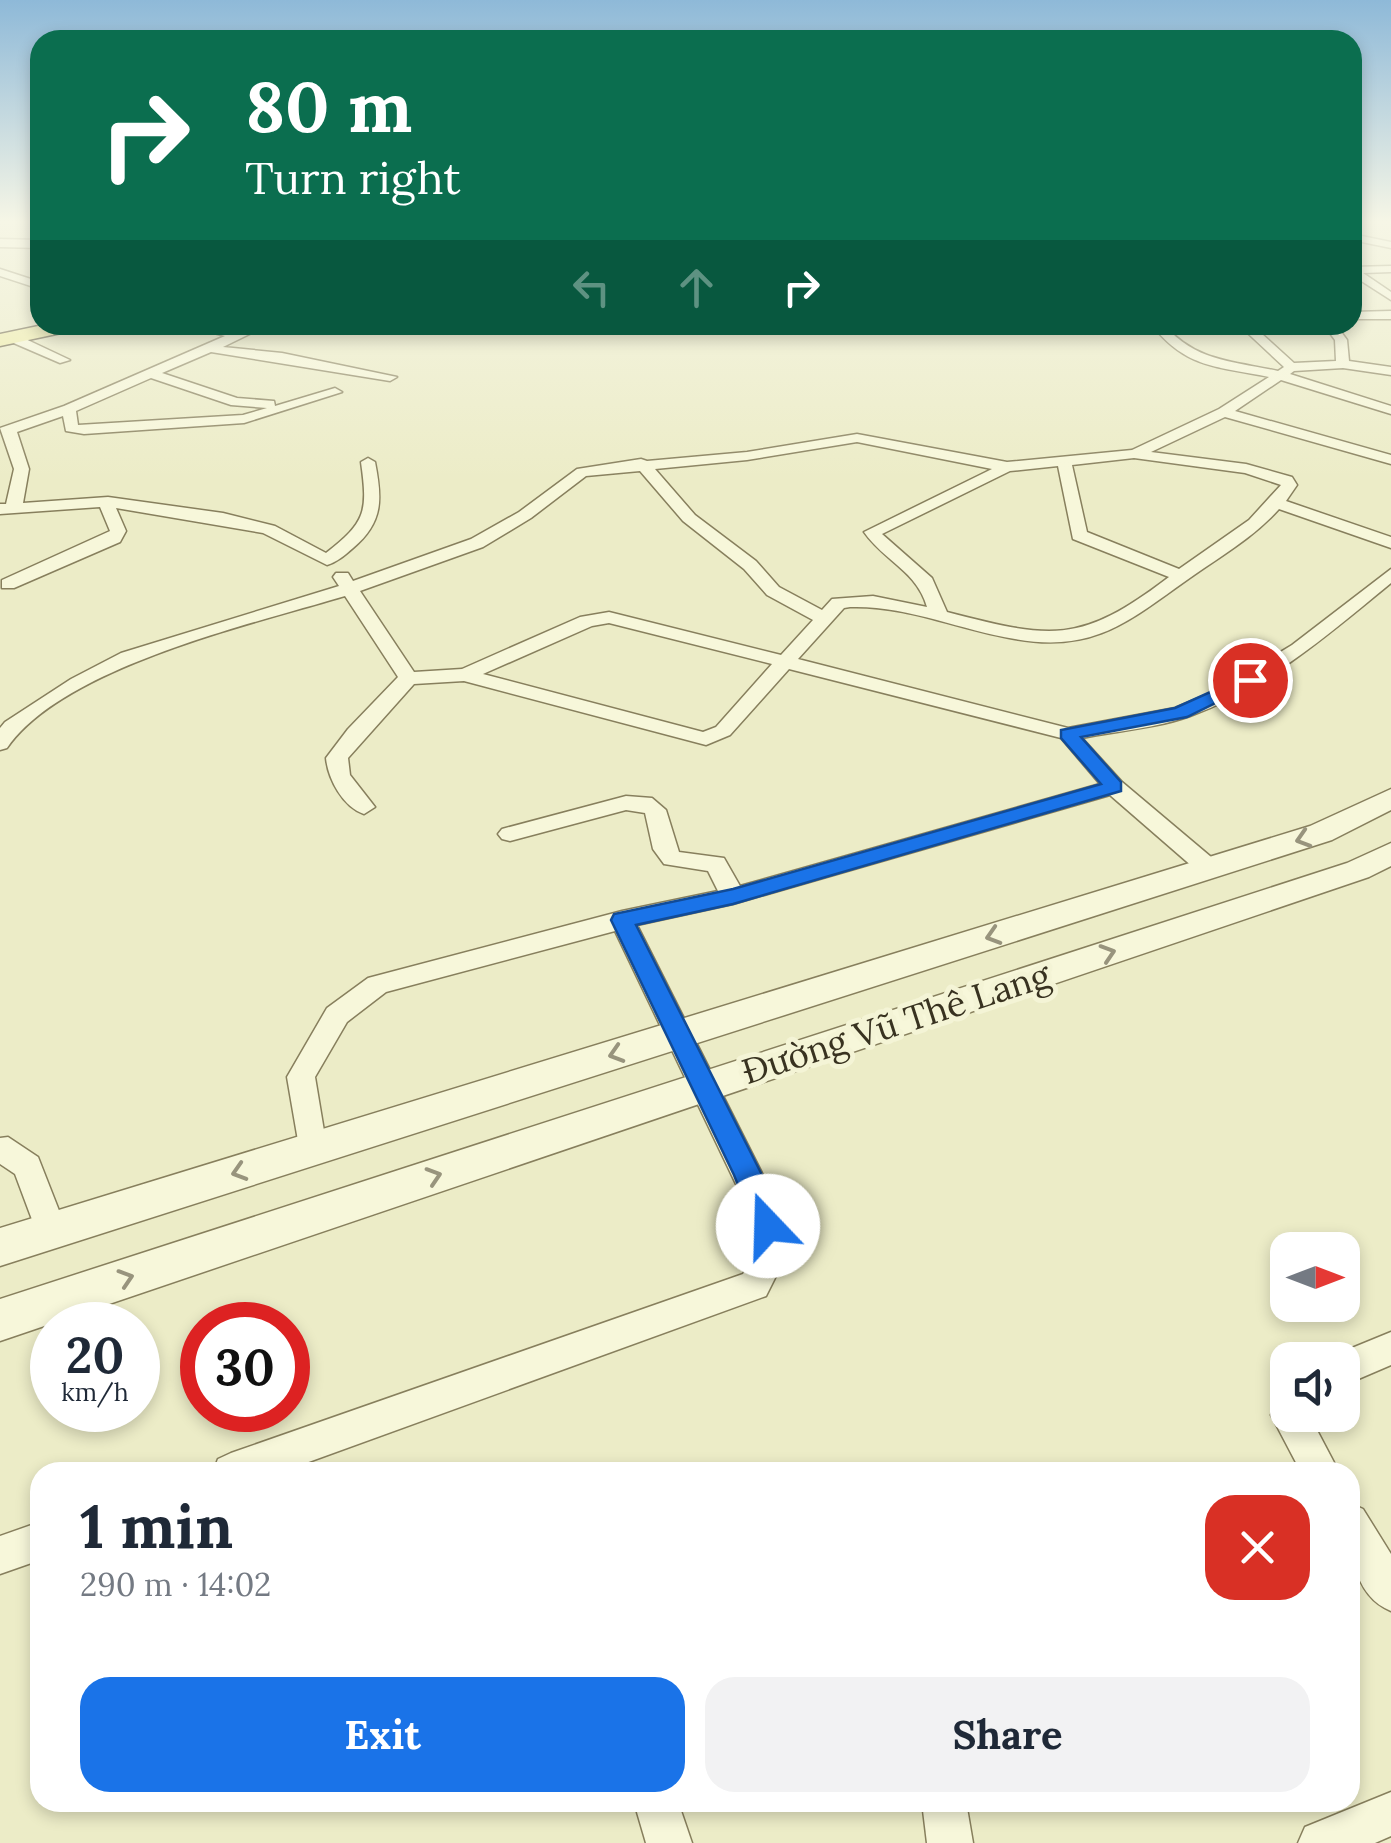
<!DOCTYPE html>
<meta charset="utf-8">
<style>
:root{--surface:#fff;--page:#f2f2f3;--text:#1f2937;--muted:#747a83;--accent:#1a73e8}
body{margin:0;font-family:Lora,serif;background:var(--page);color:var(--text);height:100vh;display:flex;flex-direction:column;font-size:38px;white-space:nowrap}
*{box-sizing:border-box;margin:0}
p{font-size:32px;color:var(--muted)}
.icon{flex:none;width:55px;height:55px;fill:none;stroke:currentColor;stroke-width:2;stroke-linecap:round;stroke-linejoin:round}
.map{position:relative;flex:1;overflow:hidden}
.panel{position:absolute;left:30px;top:1462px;width:1330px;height:350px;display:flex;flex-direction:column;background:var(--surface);border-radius:30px;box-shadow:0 5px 15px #0003}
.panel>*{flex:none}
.guide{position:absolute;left:30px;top:30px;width:1332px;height:305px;border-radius:30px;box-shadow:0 5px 15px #0003;background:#0b6e4f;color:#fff;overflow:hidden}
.needle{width:65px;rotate:90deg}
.fabs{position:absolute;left:1270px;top:1232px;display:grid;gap:20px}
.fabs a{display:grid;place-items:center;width:90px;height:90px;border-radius:20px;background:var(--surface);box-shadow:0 5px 15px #0003;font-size:50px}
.speed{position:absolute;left:30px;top:1302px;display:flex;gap:20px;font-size:50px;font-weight:700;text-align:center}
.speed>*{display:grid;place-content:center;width:130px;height:130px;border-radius:50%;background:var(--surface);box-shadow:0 5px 15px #0003;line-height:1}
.speed small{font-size:25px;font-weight:400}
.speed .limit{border:15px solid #d22;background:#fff;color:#111}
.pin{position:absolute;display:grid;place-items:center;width:85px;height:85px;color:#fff;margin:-42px;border:5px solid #fff;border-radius:50%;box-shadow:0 2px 10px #0007}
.me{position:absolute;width:110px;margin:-55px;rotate:339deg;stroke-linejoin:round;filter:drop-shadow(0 0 8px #0008)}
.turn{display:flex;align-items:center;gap:35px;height:210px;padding:0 50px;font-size:45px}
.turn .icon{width:130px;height:130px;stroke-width:2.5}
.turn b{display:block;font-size:70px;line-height:85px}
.lanes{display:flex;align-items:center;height:95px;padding:0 50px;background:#0003;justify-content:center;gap:50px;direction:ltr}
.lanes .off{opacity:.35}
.round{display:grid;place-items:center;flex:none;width:105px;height:105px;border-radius:30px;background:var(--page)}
.headline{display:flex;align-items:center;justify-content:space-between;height:170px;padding:0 50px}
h1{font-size:60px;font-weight:800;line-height:75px}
.primary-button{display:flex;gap:20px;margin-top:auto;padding:20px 50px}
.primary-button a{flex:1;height:115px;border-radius:30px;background:var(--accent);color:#fff;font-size:40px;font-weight:800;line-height:115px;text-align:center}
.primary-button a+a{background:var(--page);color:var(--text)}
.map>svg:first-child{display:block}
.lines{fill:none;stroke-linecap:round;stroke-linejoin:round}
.minor-casing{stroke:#877f5d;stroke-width:3}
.tertiary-casing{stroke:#877f5d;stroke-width:3}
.primary-casing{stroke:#554c31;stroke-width:3}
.minor{fill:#f7f7da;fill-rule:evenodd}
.tertiary{fill:#f7f7da;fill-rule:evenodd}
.primary{fill:#edeba1;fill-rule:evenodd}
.oneway{stroke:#98947d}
.route{fill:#1a73e8;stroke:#114b97;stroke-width:2.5}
.labels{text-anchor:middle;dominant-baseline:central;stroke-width:10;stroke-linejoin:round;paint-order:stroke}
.street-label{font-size:35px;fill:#383220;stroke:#f4f4d6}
</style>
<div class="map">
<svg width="1391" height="1843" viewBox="0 0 1391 1843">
<rect width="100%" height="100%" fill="#ececc7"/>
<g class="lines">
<g class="minor-casing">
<g id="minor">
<polygon points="1352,234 1391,242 1391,248 1352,240"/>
<polygon points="1391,266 1391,272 1363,273 1391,292 1391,300 1352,275 1352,267"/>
<polygon points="0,269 40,282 40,289 0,276"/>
<polygon points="1391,311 1391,319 1352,319 1352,312"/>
<path d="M185,325L236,332L252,325H268L223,347L282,353L397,377L390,381L211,352L162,373L237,398L274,401L275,406L335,388L342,392L244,423L84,434L66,431L63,416L17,432L29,469L23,503L108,497L223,513L275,526L326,553C366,522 368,512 361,462L368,458L375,462C382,498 384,522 353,548C345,555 337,562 327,565L263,533L116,508L126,531L120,542L14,588H2V580L110,531L100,507L0,514V504H6L14,469L0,428L64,406L225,336ZM151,378L231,405L267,408L243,415L78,425L76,411Z"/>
<path d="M1152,325H1164C1197,362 1232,361 1278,371L1284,367L1239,325H1252L1294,363L1336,361L1335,340L1324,325H1336L1347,340L1349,361L1391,367V375L1343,368L1294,371L1290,374L1391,406V414L1281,380L1235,411L1391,455V464L1225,417L1151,452L1246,464L1292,477L1297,485L1286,501L1391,537V548L1279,509C1255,536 1224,554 1194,575C1132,618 1097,654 1015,639C960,630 906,605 850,607L844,608L798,659L1068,728L1175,708L1218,690L1292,645L1391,569V583C1329,634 1267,688 1190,716C1157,728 1117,731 1082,738L1122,782L1217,862L1221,868L1217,874H1201L1110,795L733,904L637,925L778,1205L790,1248L766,1296L281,1472H213L218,1459L231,1453L743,1274L758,1247L746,1205L615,931L386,992L347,1022L315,1077L327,1149L323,1158L312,1161L301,1158L287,1077L327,1008L368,978L622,911L718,891L708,871L664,864L653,849L645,813L626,810L510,841L502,839L498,834L502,829L626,796L652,798L666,810L679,852L724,858L740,886L1100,784L1061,738L789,669L730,735L706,745L464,681L414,684L348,758L350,775L375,807L364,814C343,807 328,779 326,758L348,729L398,677L345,596C252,624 63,667 7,748L0,750V728L5,722L71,679L121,653L339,586L333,577L336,573H348L353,581L471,539L519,512L577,469L641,459L647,461L747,452L857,434L1007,462L1132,450L1219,409L1269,377C1217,366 1187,369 1152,325ZM857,442L992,469L864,532C884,561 917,571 927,607L873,596L832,599L822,610L779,587L756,561L695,515L655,469L747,460ZM1134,458L1245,473L1281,485L1249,520L1179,569L1087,532L1072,465ZM1058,466L1073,539L1169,577C1080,645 1052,639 947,612L932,578L882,534L1010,471ZM640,471L683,521L744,569L767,595L813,620L781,655L609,612L580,617L462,669L414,672L360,591L483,547L531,518L586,476ZM609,623L772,664L716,727L703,732L483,674L592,626Z"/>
<polygon points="9,335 17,335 70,360 60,363 9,341"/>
<polygon points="8,1137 38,1157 67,1231 62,1241 51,1245 40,1241 15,1174 0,1164 0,1138"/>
<polygon points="1391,1332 1391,1365 1342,1386 1342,1360 1328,1360 1330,1357"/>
<polygon points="1288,1398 1288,1415 1309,1415 1339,1472 1301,1472 1271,1415 1276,1402"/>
<path d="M1350,1503L1363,1509L1391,1554V1611C1349,1594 1350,1541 1350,1503Z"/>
<polygon points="40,1522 40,1560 0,1574 0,1536"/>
<polygon points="1391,1792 1391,1836 1375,1843 1298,1843 1305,1827"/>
<polygon points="634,1802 678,1802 692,1843 646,1843"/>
<polygon points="922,1802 966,1802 973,1843 927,1843"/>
</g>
</g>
<g class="tertiary-casing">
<g id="tertiary">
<polygon points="0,239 40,240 40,248 0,247"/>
<polygon points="1391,789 1391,810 1332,840 0,1266 0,1228 1310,826"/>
<polygon points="1391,843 1391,866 1369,877 0,1341 0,1299 1347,863"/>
</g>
</g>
<g class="primary-casing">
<polygon id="primary" points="43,325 83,325 80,329 0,346 0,334"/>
</g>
<use href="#minor" class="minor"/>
<use href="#tertiary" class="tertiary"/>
<use href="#primary" class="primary"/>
</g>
<defs><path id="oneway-chevron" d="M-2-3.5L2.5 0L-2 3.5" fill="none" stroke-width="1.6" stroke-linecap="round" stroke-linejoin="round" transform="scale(2.5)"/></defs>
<g class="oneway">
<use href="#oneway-chevron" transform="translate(1303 839) rotate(163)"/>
<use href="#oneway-chevron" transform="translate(993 936) rotate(163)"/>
<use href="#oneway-chevron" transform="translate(1108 953) rotate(-18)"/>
<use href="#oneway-chevron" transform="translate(616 1054) rotate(163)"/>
<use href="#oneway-chevron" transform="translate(239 1172) rotate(163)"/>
<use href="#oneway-chevron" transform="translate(434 1176) rotate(-18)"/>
<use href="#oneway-chevron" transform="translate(126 1278) rotate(-18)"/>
</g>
<linearGradient id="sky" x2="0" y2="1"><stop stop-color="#8eb9d8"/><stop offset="0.46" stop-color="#f6f6e6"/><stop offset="1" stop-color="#f6f6e6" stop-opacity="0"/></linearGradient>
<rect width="1391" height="481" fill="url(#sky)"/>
<polygon class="route" points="1250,674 1256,676 1256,683 1187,717 1081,737 1121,782 1121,791 733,904 636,925 762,1175 783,1226 778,1235 768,1239 758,1235 734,1175 611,920 614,914 733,889 1101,784 1061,738 1061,730 1175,708"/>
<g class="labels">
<g class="street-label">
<text transform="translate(896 1023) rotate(-18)">Đường Vũ Thê Lang</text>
</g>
</g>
</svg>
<div class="fabs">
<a><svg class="needle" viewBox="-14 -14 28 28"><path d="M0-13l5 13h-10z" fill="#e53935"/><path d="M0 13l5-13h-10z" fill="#747a83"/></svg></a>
<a><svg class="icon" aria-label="sound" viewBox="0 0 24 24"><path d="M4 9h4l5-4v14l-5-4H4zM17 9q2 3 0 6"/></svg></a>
</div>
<div class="speed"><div>20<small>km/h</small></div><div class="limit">30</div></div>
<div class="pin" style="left:1250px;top:680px;background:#d93025"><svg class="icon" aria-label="arrive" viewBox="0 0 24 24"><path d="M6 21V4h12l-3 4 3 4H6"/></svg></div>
<svg class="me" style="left:768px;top:1226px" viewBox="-20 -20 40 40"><circle r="19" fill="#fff"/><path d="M0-13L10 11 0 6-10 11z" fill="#1a73e8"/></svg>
<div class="guide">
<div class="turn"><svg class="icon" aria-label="right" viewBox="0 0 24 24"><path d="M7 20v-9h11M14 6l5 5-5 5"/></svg><div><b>80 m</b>Turn right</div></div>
<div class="lanes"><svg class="icon off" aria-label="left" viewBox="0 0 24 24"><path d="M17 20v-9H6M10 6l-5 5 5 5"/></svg><svg class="icon off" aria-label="ahead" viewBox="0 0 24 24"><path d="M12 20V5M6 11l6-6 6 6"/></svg><svg class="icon" aria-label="right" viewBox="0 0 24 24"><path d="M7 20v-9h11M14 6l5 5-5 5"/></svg></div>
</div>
<section class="panel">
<div class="headline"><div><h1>1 min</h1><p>290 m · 14:02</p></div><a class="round" style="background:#d93025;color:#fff"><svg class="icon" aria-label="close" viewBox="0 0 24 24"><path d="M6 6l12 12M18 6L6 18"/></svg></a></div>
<div class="primary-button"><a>Exit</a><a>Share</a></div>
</section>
</div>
